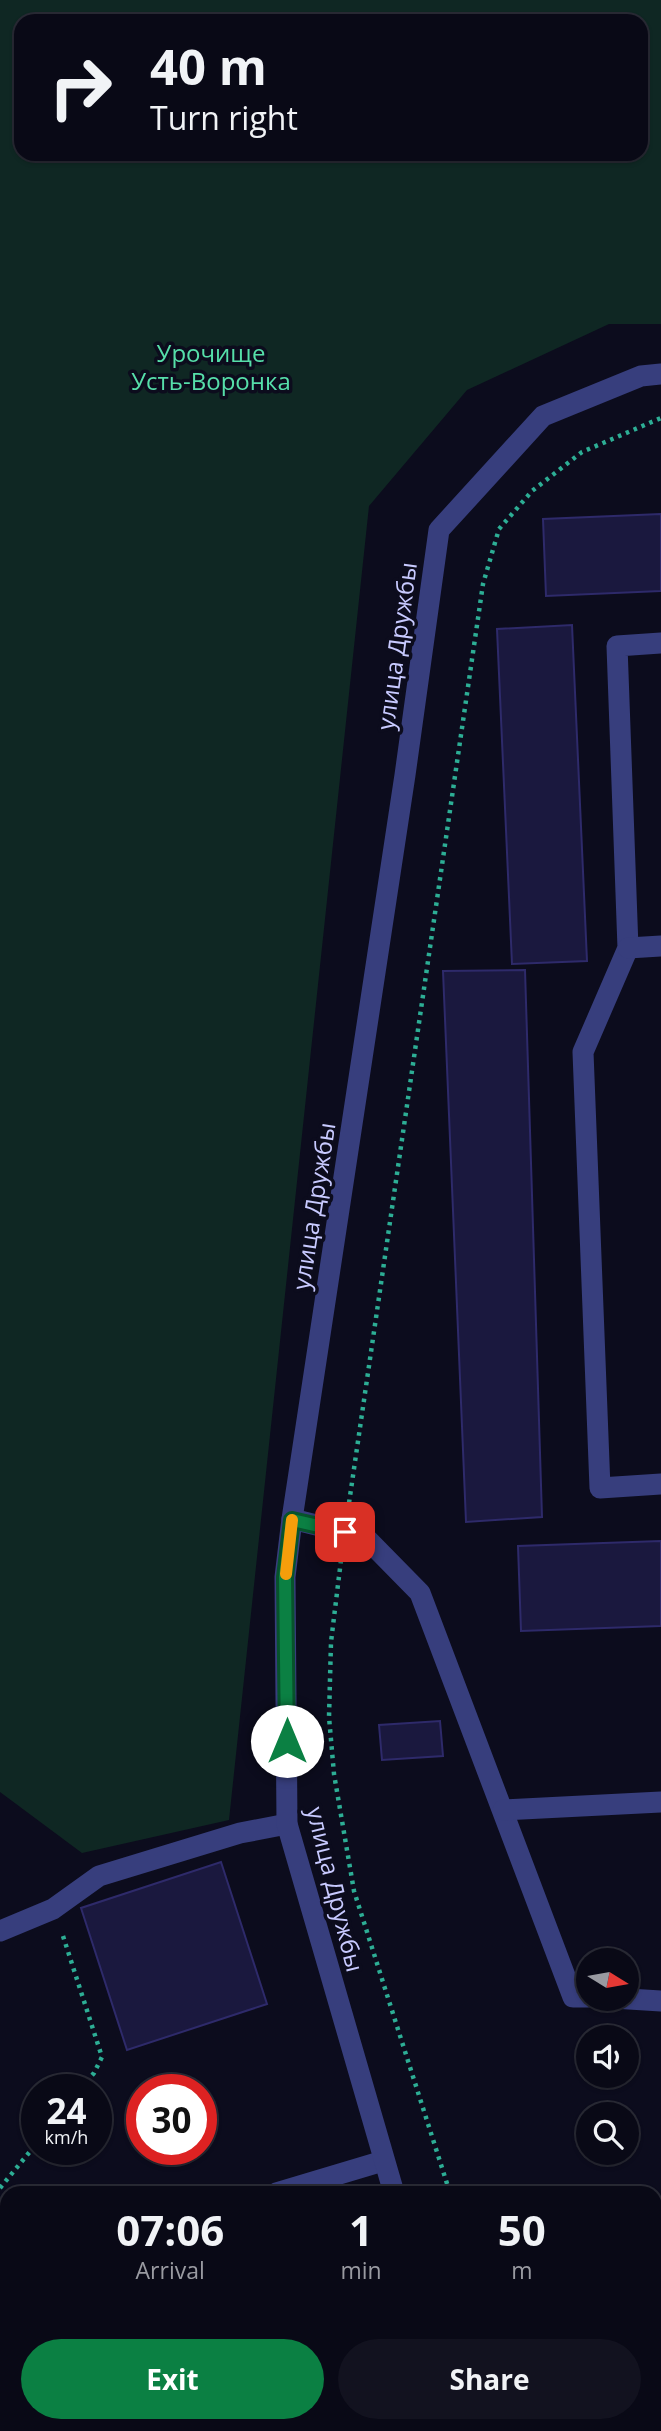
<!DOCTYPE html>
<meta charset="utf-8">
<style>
:root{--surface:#090916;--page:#12121f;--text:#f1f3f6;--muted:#999aa1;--line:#292a35;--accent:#0b8043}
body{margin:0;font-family:"Open Sans",sans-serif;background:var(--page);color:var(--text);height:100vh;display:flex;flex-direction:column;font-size:26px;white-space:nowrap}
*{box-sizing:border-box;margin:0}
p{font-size:23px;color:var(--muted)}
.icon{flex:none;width:38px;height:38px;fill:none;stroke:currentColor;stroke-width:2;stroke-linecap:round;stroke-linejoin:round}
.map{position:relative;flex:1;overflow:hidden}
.side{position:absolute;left:0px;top:2186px;width:662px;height:247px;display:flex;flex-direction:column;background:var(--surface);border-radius:21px 21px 0 0;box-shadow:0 2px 5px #0004,0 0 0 2px var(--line)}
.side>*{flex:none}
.guide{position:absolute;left:14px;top:14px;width:634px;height:147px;border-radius:21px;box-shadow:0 2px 5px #0004,0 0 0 2px var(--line);background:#090916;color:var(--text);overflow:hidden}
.needle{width:46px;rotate:101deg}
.tools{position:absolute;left:576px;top:1948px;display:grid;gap:14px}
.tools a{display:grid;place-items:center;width:63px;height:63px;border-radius:50%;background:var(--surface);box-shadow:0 2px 5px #0004,0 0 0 2px var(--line);font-size:35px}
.speed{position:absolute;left:21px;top:2074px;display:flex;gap:14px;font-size:35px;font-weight:700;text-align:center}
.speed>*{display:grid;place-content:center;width:91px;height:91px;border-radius:50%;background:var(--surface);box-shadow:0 2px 5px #0004,0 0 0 2px var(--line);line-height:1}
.speed small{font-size:18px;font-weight:400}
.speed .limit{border:10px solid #d22;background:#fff;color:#111}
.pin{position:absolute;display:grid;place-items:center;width:60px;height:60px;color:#fff;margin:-30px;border-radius:14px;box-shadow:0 4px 10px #0006}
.me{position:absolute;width:77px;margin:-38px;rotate:0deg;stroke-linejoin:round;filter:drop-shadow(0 0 5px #0008)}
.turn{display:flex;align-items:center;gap:24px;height:147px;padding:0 21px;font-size:32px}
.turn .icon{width:91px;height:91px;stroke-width:2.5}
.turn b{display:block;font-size:49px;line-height:60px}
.eta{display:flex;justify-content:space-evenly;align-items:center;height:119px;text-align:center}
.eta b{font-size:42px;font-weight:700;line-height:49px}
.cta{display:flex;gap:14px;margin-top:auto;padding:14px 21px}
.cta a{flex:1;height:80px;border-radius:42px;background:var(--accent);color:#fff;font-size:28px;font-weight:700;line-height:80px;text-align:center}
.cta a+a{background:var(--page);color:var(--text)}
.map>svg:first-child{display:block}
.green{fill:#0f2723;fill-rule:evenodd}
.building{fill:#1a183e;stroke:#2e2a6a;stroke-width:2}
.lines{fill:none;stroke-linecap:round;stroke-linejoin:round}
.path{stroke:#2dae95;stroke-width:4.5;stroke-dasharray:3.5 5;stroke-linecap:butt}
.minor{stroke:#373e7d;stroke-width:21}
.route-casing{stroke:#07532c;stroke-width:18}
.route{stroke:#0b8043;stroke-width:12}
.slow{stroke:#f59e0b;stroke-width:12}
.labels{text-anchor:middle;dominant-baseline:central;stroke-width:7;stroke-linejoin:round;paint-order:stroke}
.park-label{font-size:24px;fill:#56dea9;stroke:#0c0c1d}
.street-label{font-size:24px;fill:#c8caff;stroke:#0c0c1d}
</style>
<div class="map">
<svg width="661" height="2431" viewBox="0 0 661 2431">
<rect width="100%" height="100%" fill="#0c0c1d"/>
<g class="green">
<path d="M0,0H661V324H609L467,390L369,506L229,1820L82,1853L0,1792ZM21,21H640V154H21Z"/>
<polygon points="7,2326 7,2424 0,2426 0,2328"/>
<polygon points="57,2426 113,2426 94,2431 38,2431"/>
<polygon points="115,2426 300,2426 282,2431 118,2431"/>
</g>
<g class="building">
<polygon points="661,514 661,591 546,596 543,519"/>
<polygon points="572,625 587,961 512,964 497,629"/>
<polygon points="525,970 542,1517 466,1522 443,971"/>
<polygon points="661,1541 661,1626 521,1631 518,1546"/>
<polygon points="440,1721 443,1756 382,1760 379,1725"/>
<polygon points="221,1862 267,2004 127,2050 81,1908"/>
</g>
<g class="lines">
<g class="path">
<polyline points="349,1503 483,584 499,529 532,491 582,452 661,418"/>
<polyline points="341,1560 331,1642 329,1717 334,1774 354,1891 450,2193"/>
<polyline points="63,1936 102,2057 94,2073 80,2090"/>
<polyline points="0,2188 37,2143"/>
<polyline points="654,2342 661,2342"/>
<polyline points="523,2426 525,2431"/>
</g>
<g class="minor">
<polyline points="661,643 617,646 628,948 583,1052 600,1488 661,1484"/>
<polyline points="628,948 661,946"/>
<polyline points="292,1519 365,1537 420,1593 573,1997 588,1997"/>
<polyline points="503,1810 661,1802"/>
<polyline points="0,1931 53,1909 99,1876 240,1833 287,1824"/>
<polyline points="613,1998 661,2001"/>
<polyline points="276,2193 383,2161"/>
<polyline points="394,2193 287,1824 285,1577 292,1519 405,775 439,530 543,416 641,376 661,374"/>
<polyline points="0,2275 7,2273"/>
<polyline points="654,2398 661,2398"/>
<polyline points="345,2431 364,2426"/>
</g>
</g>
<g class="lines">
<g class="route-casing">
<polyline id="route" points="287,1741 285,1577 292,1520 345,1532"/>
</g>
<use href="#route" class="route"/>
<polyline class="slow" points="286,1574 292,1520"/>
</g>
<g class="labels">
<g class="park-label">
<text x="211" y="352">Урочище<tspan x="211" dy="28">Усть-Воронка</tspan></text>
</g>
<g class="street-label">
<text transform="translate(396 646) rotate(-82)">улица Дружбы</text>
<text transform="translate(313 1206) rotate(-81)">улица Дружбы</text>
<text transform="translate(336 1889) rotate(76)">улица Дружбы</text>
</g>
</g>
</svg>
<div class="tools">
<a><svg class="needle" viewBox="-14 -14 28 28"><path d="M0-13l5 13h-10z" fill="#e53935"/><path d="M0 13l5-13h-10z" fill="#999aa1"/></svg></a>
<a><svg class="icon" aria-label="sound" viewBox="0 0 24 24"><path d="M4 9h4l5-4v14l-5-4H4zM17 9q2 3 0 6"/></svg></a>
<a><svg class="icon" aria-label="search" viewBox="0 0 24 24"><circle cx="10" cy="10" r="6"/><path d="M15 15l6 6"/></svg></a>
</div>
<div class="speed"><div>24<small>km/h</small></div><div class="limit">30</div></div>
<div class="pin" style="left:345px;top:1532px;background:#d93025"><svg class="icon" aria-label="arrive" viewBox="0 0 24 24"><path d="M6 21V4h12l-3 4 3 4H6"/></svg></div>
<svg class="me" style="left:287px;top:1741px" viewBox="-20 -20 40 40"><circle r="19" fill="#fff"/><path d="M0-13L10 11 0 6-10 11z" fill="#0b8043"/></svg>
<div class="guide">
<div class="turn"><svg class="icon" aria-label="right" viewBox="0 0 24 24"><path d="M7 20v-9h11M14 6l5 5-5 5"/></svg><div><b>40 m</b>Turn right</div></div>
</div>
<section class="side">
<div class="eta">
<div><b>07:06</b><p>Arrival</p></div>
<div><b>1</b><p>min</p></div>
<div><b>50</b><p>m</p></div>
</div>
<div class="cta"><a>Exit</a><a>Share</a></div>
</section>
</div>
